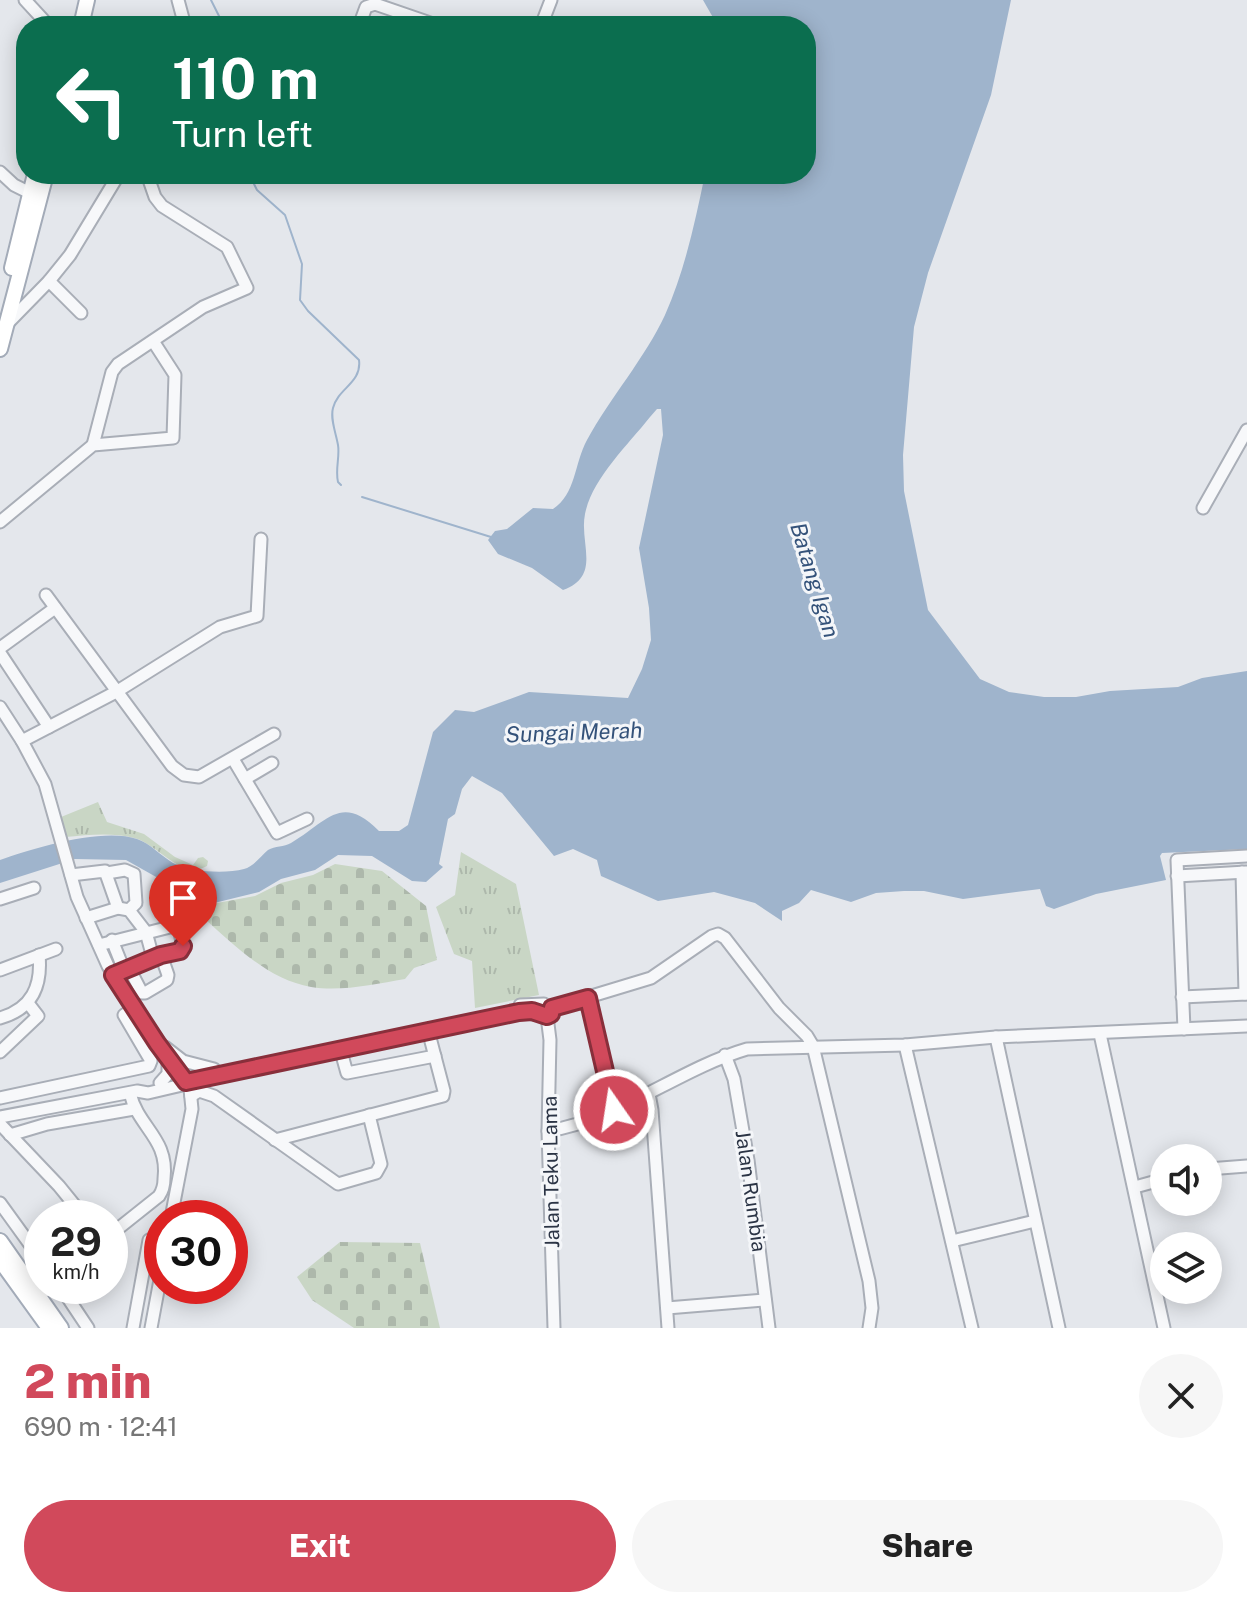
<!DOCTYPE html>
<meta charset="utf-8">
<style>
:root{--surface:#fff;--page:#f6f6f6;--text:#222;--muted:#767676;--accent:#d1495b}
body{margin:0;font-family:"Public Sans",sans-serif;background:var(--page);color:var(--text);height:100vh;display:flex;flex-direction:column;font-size:30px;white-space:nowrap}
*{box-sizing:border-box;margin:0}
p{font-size:26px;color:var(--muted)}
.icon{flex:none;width:44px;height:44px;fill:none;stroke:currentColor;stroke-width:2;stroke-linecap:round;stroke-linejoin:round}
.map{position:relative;height:1328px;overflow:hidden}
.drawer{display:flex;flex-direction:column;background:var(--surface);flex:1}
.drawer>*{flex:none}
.guide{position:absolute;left:16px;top:16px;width:800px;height:168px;border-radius:32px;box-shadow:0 4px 20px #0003;background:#0b6e4f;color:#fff;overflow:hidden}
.controls{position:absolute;left:1150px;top:1144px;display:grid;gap:16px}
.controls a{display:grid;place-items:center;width:72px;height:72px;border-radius:50%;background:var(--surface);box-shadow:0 4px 20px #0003;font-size:40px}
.speed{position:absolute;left:24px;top:1200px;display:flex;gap:16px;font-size:40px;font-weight:700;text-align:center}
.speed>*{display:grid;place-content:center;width:104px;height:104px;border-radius:50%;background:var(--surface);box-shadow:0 4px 20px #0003;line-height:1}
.speed small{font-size:20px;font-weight:400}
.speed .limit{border:12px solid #d22;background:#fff;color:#111}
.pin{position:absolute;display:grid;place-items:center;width:68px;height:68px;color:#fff;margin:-82px -34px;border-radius:50% 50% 50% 0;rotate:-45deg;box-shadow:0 0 8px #0007}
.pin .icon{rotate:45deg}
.me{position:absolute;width:88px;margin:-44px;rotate:347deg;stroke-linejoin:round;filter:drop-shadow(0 0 6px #0008)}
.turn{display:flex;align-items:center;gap:28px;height:168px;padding:0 24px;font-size:36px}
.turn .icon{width:104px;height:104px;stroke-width:2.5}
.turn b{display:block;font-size:56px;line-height:68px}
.round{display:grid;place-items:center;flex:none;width:84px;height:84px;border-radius:42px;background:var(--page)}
.head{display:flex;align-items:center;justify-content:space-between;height:136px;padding:0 24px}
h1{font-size:48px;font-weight:800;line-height:60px;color:var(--accent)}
.action{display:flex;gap:16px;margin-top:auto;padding:16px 24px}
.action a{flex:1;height:92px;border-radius:48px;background:var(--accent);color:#fff;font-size:32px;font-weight:800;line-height:92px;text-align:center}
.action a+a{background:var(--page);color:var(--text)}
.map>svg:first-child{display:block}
.cemetery{fill:url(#cemetery-stones)}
.park{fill:url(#park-tufts)}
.water{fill:#9fb4cc}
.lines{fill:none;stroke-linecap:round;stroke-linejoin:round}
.stream{stroke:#9fb4cc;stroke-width:2}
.minor-casing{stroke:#a9aeb7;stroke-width:15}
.major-casing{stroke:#a3abb8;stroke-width:18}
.minor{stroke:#f7f8fa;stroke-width:11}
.major{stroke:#fff;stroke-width:14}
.route-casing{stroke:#882f3b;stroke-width:20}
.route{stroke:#d1495b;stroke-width:14}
.labels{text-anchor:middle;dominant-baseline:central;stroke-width:6;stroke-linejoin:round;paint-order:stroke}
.street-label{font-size:20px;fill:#2b3445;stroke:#f4f6f9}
.water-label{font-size:22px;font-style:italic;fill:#34527a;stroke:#f4f6f9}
</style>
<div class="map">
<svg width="1247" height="1328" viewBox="0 0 1247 1328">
<defs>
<pattern id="cemetery-stones" width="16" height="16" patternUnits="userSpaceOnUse" patternTransform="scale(2)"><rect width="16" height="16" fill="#c9d6c5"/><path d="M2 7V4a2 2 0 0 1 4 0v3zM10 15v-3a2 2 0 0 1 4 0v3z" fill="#adb8ab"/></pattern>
<pattern id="park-tufts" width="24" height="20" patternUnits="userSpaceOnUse" patternTransform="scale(2)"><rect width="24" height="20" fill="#c9d6c5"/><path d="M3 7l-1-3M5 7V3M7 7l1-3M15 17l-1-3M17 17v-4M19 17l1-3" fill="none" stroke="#adb8ab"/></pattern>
</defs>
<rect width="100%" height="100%" fill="#e4e7ec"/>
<g class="cemetery">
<path d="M335,864L382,871L426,906L437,960L414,968L405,979C375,984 341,992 311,987C269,980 235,946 205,919L198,926L184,917L181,893L206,905L255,896L281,883L313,875Z"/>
<polygon points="340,1242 420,1243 440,1328 354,1328 312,1300 297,1277"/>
</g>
<g class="park">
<path d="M98,802L107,822L144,834L175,857L193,865L198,858L203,857L208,861L207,866C181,881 157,843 134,838C111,832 88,835 65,837L61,817Z"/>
<polygon points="461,852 516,884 539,995 475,1008 472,961 454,954 436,907 455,895"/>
</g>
<path class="water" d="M703,0H1011L991,95L928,273L914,327L903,455L904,491L928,610L980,679L1009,692L1044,697H1076L1110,691L1178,687L1202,678L1247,671V849L1162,853L1160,856L1166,880L1096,894L1054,909L1046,906L1040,889L963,899L924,891H904L876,893L851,902L811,890L799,903L782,911V921L755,903L714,892L658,901L601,876L597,860L573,849L554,856L502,793L472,776L462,789L455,814L448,819L439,864L443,867L426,882L412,881L372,856L338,855L315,870L281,879L259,892L206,905L126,860L75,859L0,883V860C33,848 103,827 137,839C150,843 161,856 173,863C190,872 225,874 244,869C253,867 261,856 268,850C275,846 284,847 291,843C328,821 341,793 379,831H399L408,825L433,732L455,710L474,712L529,692L628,698L642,669L651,640L649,608L639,548L663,435L661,409H657L650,417C627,446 592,479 585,514C579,543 602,576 563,590L532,568L498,554L488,540L495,531L507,529L533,508L553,509C576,494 574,464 587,440C610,398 645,358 665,315C685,270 695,222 705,174H806V26H724L715,21Z"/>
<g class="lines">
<g class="stream">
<polyline points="211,0 224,26"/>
<path d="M249,174L257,190L285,215L302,264L300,300L308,311L359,360C362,383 338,388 333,408C330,419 336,433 338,445C340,457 335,469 338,482L341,485"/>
<polyline points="362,497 491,537"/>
</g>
<g class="minor-casing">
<g id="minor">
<polyline points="25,0 49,26"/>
<polyline points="178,0 185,26"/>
<polyline points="359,26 366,7 375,4 439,26"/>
<polyline points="541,26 551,0"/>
<polyline points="0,172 14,185 30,193"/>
<polyline points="49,281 81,313"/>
<polyline points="8,323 49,281 70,255 119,174"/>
<polyline points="93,445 112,372 118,364 203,307 247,288 227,247 162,206 155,197 147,174"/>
<polyline points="1203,508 1247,430"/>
<polyline points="0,522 93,445 173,438 175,375 153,341"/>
<polyline points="46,595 172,766 184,775 199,777 274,734"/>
<polyline points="0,648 55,608"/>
<polyline points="0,653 49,727"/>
<polyline points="0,707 22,741 45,784 77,897 108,966 190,1089 192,1109 171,1218"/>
<polyline points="22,741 116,692 220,627 257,616 261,539"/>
<polyline points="233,759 277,833 307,819"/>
<polyline points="245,779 272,763"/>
<polyline points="1242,872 1245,994"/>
<polyline points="107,873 125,870 134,874 136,903 129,910"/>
<polyline points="71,875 105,871 118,908"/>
<polyline points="1177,876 1246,872"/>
<polyline points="0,899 34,888"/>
<polyline points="86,918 118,908 129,910 146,932 153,958"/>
<polyline points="112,940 124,970"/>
<polyline points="99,945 174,926 179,929 183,946 180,951 161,955 113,975"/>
<polyline points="129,968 142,993 145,993 167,980 168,975 161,955"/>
<polyline points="0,970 56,949"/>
<polyline points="1182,997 1247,994"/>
<polyline points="588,998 614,1110"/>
<polyline points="520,1005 544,1004"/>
<polyline points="552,1008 651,978 712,936 718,934 725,938 779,1008 807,1036 813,1046 869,1281 872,1308 869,1328"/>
<polyline points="547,1016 550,1040 548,1131 554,1328"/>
<path d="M0,1018C32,1009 42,986 39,955"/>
<polyline points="1184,1029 1177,860 1247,856"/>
<polyline points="1100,1034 1164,1328"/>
<polyline points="996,1037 1059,1328"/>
<polyline points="905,1045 972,1328"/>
<polyline points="165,1047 183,1061 214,1069"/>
<polyline points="340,1048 347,1073 435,1056"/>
<polyline points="0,1052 38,1016 28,1003"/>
<polyline points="725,1055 734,1079 748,1160 769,1328"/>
<polyline points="160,1083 168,1074 168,1059"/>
<polyline points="649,1094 652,1110 668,1328"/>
<polyline points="191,1096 199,1091 214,1096 338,1184 376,1173 381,1164 369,1115"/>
<polyline points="0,1098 149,1066 151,1061 124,1015 135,1008"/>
<polyline points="0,1117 137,1091 148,1093 340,1048 519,1012 541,1015"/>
<polyline points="0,1124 59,1186 85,1218"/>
<path d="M548,1131C620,1119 679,1069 747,1049L905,1045L996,1037L1247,1026"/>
<polyline points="10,1135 47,1124 134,1109"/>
<polyline points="275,1140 443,1096 444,1091 428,1030"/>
<polyline points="1208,1169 1247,1166"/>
<polyline points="1135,1187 1164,1179"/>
<polyline points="0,1203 42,1261"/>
<path d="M110,1235L159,1196C163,1190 164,1186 164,1179C169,1138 138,1128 130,1093"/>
<polyline points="952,1241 1035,1221"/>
<polyline points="60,1286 88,1328"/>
<polyline points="38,1296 52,1286"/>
<polyline points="667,1308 765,1300"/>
<polyline points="133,1328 149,1240 162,1242"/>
<polyline points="151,1328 162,1269"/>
</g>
</g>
<g class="major-casing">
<g id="major">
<polyline points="81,26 87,0"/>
<polyline points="12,268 35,174"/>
<polyline points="0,349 46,174"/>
<polyline points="0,1241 61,1328"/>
<polyline points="0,1260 49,1328"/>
</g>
</g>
<use href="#minor" class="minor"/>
<use href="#major" class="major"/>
</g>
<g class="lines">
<g class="route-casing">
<polyline id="route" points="183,946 180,951 161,955 113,975 157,1043 186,1082 519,1012 532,1011 547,1016 551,1014 552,1008 588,998 614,1110"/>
</g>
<use href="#route" class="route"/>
</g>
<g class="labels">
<g class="street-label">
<text transform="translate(551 1172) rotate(-91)">Jalan Teku Lama</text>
<text transform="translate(751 1191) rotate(82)">Jalan Rumbia</text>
</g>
<g class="water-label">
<text transform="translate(815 580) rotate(73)">Batang Igan</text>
<text transform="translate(574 732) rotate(-2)">Sungai Merah</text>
</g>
</g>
</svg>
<div class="controls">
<a><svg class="icon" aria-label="sound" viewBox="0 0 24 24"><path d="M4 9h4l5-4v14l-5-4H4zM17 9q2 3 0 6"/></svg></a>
<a><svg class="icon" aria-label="layers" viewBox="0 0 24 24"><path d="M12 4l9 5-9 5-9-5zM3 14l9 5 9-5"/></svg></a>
</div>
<div class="speed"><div>29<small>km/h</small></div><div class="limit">30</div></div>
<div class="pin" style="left:183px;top:946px;background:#d93025"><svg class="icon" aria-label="arrive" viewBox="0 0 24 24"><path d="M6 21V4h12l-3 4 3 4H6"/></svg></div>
<svg class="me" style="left:614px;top:1110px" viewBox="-20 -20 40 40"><circle r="17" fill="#d1495b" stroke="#fff" stroke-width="3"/><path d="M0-11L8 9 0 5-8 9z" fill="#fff"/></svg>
<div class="guide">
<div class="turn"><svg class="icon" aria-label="left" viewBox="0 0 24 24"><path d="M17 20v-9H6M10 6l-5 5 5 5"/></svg><div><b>110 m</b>Turn left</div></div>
</div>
</div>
<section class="drawer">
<div class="head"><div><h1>2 min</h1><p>690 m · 12:41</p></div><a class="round"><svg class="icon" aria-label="close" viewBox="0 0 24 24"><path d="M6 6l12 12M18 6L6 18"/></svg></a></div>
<div class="action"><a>Exit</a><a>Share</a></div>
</section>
